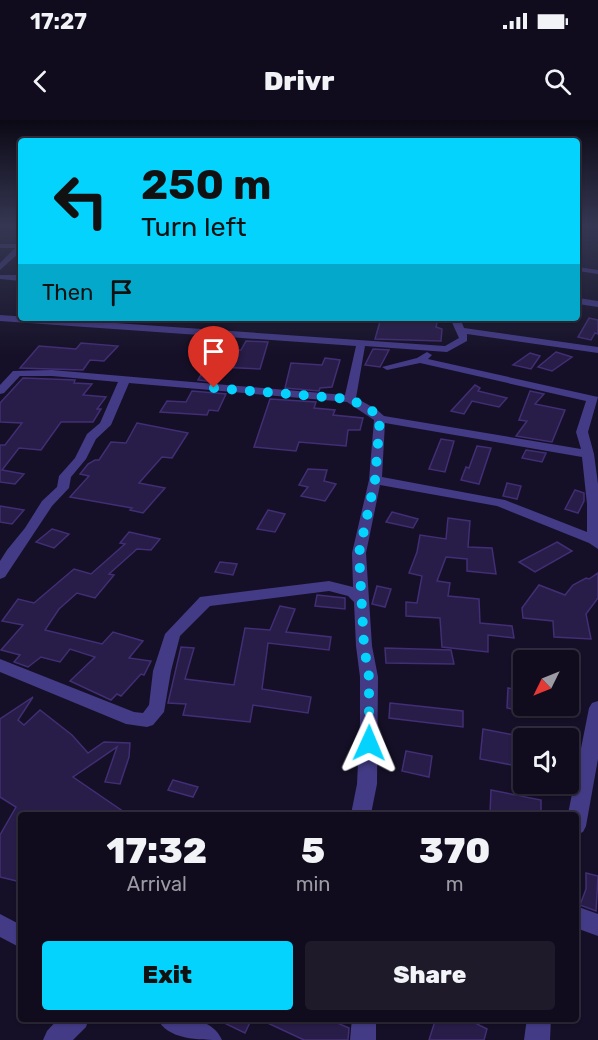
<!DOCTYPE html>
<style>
:root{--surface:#100c1d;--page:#1e1a2a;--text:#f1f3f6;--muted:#9c9ba4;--line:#302c3b;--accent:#04d3fd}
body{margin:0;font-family:Rubik,sans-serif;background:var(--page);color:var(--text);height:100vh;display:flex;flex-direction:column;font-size:22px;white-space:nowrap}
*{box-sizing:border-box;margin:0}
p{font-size:20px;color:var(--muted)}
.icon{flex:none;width:33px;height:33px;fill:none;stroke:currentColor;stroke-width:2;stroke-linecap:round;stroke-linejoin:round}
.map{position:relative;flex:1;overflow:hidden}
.panel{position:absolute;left:18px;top:692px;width:561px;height:210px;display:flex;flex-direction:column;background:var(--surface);border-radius:6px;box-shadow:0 2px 4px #0004,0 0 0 2px var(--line)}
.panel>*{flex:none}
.banner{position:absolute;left:18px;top:18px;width:562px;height:183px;border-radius:6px;box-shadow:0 2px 4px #0004,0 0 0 2px var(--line);background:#04d3fd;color:#111;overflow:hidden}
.needle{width:39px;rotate:227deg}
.fabs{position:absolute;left:513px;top:530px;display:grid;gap:12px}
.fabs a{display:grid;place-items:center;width:66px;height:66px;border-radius:6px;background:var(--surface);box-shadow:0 2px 4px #0004,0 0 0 2px var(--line);font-size:30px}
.pin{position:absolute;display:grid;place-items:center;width:51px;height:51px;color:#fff;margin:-62px -26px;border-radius:50% 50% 50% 0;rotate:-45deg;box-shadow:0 0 6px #0007}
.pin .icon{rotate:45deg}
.me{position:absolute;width:66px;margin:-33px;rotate:1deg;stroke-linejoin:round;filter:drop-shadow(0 0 4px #0008)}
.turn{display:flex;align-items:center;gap:21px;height:126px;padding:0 24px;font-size:27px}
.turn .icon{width:78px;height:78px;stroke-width:2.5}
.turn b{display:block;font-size:42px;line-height:51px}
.then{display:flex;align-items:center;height:57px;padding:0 24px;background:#0003;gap:12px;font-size:22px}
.eta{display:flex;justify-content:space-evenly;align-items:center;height:102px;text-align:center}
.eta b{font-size:36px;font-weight:800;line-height:42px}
.action{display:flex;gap:12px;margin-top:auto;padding:12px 24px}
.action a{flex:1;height:69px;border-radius:6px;background:var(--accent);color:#111;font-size:24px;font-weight:800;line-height:69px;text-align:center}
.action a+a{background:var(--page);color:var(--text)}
.status{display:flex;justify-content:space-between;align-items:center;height:42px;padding:0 30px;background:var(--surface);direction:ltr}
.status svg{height:16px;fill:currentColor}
header{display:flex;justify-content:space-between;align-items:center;height:78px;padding:0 24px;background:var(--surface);font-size:27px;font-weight:800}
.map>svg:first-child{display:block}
.building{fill:#281c48;stroke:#412e74;stroke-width:1.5}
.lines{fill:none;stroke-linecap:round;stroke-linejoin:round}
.minor{fill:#433b86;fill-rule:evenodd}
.route{stroke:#04d3fd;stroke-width:10;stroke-dasharray:0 18}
</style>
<div class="status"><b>17:27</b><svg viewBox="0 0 49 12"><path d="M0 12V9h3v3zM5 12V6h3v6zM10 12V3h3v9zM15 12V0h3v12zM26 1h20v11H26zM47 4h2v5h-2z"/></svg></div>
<header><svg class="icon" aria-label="back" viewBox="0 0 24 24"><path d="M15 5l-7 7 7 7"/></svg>Drivr<svg class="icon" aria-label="search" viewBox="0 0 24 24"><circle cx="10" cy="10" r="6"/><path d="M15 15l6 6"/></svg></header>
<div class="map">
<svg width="598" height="920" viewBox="0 0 598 920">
<rect width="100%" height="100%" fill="#151027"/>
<g class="building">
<polygon points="381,198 438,198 436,207 442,209 441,221 375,219"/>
<polygon points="589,198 598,200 598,214 595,213 591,220 578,217"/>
<polygon points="246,221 268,222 260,249 218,247 218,230 241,230"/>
<polygon points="81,223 118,226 104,241 90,240 83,250 20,248 39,226 76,229"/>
<polygon points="373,229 389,230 380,247 365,245"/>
<polygon points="556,232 572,237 552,251 538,247"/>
<polygon points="530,233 540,236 531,249 513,245"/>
<polygon points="325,238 340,240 332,267 320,268 319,271 285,268 291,243 322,245"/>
<polygon points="209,249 222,250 214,262 198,260 202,253"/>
<polygon points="23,258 75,260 74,263 92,264 83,275 106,277 97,289 101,289 93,302 61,302 41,330 19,328 2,350 24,354 15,364 0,362 0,325 5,325 22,303 0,302 0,283"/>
<polygon points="475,265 480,268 478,271 507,278 499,287 472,281 464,294 451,291"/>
<polygon points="192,271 226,274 218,291 209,290 207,295 160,292 167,281 186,282"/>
<polygon points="530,271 544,274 535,284 565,290 552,322 516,316 527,301 519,300"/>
<polygon points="270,279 316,282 314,288 335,290 333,295 363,298 360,310 348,310 346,326 299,322 296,331 254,327"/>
<polygon points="137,303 188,313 172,338 162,337 139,363 165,368 143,393 130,390 132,388 70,377 89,356 80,354 88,344 95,340 99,340 111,322 126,323"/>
<polygon points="441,319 454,321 445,352 429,349"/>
<polygon points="477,326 491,328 479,364 461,360 466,347 469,348"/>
<polygon points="526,330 546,333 542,342 522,338"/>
<polygon points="308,349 327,350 324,361 336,364 325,381 301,376 308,367 299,365"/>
<polygon points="507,363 521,366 517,379 503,376"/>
<polygon points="575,370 584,373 584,381 578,393 565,389"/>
<polygon points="0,386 24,390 12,404 0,402"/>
<polygon points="268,390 285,394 275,412 257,409"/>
<polygon points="392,392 418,399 413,408 386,402"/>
<polygon points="448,398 470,401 468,427 492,428 496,454 467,451 467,439 446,437 437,461 450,463 448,476 479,479 480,503 512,506 514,518 488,515 488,532 442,527 440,498 406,496 406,482 417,483 422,456 409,453 417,432 420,415 446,419"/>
<polygon points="52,409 69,414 54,428 36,422"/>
<polygon points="129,412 160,419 151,430 137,429 109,454 114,455 95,478 77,473 59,489 45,510 102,524 113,512 143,521 129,538 151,541 144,555 141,554 121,576 117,574 111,580 70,561 95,537 70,529 60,542 41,537 28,547 14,542 20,535 1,530 23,505 2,501 18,479 34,483 74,449 91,454 125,424 120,423"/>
<polygon points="557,422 572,431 535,452 519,442"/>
<polygon points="220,442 237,444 233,455 215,452"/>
<polygon points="598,453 598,478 586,494 591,519 554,517 553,501 523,498 522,488 539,465 565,475 573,465 586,458 589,459"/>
<polygon points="377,466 391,469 385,487 372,484"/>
<polygon points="317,475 345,478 345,489 315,486"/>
<polygon points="280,486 295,489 286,512 331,517 329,530 268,523 262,569 311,577 308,593 253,585 250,602 183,595 186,584 168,583 181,527 194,528 185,559 234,565 245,508 270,510"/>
<polygon points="385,528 451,530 454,544 386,543"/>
<polygon points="508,568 524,571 524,591 507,588"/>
<polygon points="33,577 18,600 24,605 40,590 72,615 88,633 104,622 130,623 129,637 120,664 105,662 117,627 73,657 127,694 21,694 21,762 0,757 0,715 16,687 0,677 0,599"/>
<polygon points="390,583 463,591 463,607 389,598"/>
<polygon points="483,609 514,615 512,645 480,639"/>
<polygon points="406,631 432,636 429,657 402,651"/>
<polygon points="173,660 198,667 193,677 168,670"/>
<polygon points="491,670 541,680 541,694 490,694"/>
<polygon points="586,753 598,756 596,791 580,785 586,769"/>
<polygon points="214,898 252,898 245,913"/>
<polygon points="257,898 326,898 349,908 348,920 304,920"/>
<polygon points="436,898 465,898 487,909 484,920 429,920"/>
</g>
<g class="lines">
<g class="minor">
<polygon points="0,124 21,124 21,131 0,150 0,143 15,128 0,128"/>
<polygon points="578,147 598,150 598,154 578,151"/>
<polygon points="0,155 21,155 21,161 0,159"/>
<polygon points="578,178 598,181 598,187 578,184"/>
<path d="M0,195L445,226L459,218L450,198H460L464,208L598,227V233L467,214V221L447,232L365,226L356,278L376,289L384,296L581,329L576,312L586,281L420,243L387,250L382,247L417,238L427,232L432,235L428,239L598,277L588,312L594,334L598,364V429L589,423L497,386L380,365L366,433L372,526L378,557L377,664L371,694H351L357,664L360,602V557L356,526L354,482L348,476L329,471L210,486L180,516L171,551L164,592L153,605L147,607L126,604L0,552V539L134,592L143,593L149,585L153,551L165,514L200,477L329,461L353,467L352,433L369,360L374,300L347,282L129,263L111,305L96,319L86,339L71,357L69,368L52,386L5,457L0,459V441L7,430L25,408L42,381L57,367L59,356L75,338L87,314L100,303L118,262L52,256H20L4,273L0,274V265L13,251L52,250L345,275L356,226L0,201ZM385,303L582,337L587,384V412L505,380L382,357Z"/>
<polygon points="598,581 598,639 586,706 583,712 576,715 576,694 568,694 589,588 592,583"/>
<polygon points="576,786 598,794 598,816 576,808"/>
<polygon points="0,794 21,805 21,828 0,817"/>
<polygon points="59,898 89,898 86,907 73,920 43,920 47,911"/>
<path d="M157,898C180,898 211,895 222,920C199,920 167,920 157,898Z"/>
<polygon points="352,898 376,898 376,920 350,920"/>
<polygon points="527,898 551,898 550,920 524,920"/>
</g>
</g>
<linearGradient id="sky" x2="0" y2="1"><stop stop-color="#0c0915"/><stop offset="0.45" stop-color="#353752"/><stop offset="1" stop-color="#353752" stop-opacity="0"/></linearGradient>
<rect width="598" height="235" fill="url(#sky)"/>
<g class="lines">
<polyline class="route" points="214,268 350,279 372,291 380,298 375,360 359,433 364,526 369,557 369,623"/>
</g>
</svg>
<div class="fabs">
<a><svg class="needle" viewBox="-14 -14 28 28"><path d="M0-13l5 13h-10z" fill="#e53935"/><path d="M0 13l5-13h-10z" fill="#9c9ba4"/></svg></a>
<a><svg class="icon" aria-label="sound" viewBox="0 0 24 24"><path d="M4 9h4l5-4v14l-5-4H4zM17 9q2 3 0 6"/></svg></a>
</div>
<div class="pin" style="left:214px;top:268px;background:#d93025"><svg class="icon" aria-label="arrive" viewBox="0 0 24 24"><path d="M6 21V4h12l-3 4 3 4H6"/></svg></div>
<svg class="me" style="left:369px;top:623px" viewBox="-20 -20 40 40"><path d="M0-17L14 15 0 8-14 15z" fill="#04d3fd" stroke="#fff" stroke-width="4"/></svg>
<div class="banner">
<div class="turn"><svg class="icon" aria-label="left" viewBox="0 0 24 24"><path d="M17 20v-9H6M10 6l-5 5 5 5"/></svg><div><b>250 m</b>Turn left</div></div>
<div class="then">Then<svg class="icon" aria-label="arrive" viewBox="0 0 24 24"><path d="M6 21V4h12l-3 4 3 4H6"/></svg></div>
</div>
<section class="panel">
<div class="eta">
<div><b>17:32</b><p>Arrival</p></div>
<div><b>5</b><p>min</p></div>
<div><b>370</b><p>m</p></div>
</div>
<div class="action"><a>Exit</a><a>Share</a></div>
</section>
</div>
